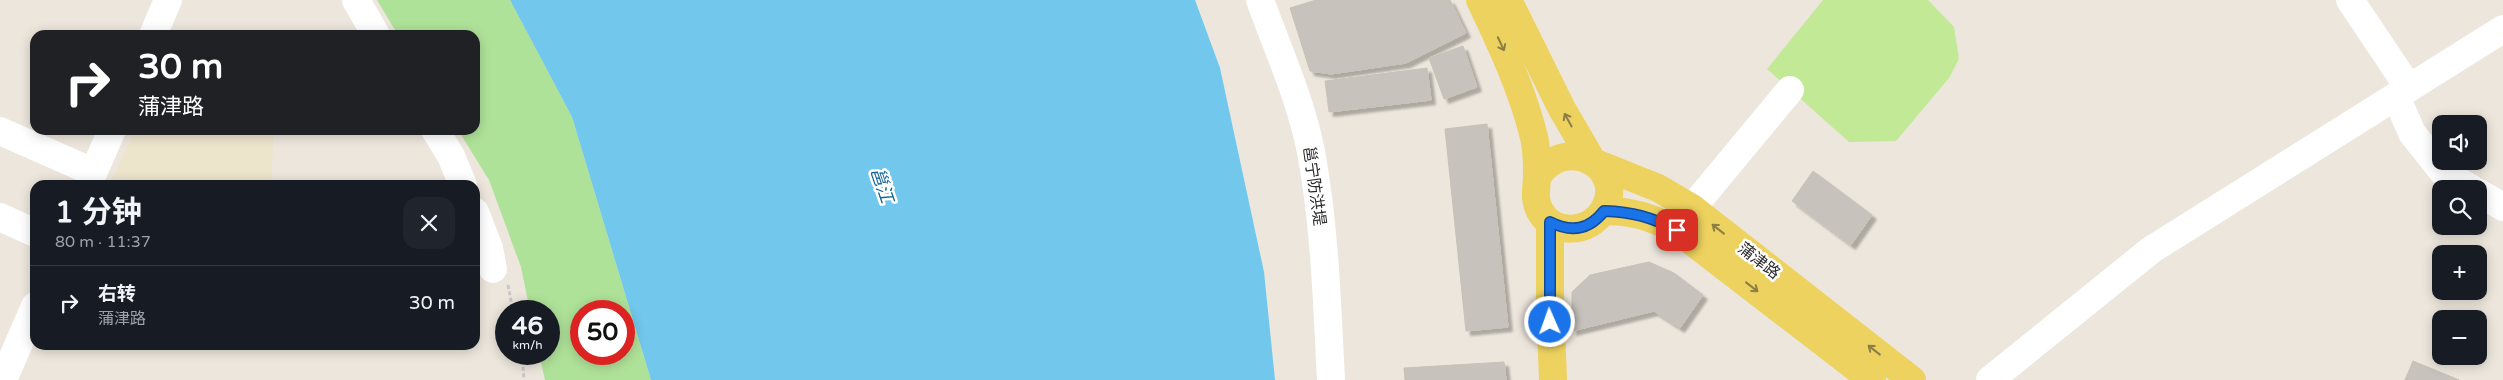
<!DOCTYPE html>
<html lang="zh">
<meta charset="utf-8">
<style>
:root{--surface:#171b24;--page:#20242c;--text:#f1f3f6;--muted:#9ea1a6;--line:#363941}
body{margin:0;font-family:"Varela Round","Noto Sans SC",sans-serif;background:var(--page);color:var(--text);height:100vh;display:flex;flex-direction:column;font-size:19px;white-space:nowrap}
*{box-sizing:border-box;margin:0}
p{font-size:16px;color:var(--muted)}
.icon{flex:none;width:28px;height:28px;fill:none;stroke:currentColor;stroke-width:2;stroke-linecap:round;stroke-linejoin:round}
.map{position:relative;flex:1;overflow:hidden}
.panel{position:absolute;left:30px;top:180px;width:450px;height:170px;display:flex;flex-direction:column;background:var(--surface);border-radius:15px;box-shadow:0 2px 12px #0003}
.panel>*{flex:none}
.top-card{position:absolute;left:30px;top:30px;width:450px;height:105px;border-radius:15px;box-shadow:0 2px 12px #0003;background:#202124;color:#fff;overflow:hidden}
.controls{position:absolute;left:2432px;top:115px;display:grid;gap:10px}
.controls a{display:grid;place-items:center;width:55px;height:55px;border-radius:10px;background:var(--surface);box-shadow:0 2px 12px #0003;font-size:25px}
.speed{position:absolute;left:495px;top:300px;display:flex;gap:10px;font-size:25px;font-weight:700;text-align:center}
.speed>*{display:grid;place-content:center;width:65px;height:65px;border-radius:50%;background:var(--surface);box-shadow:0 2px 12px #0003;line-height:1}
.speed small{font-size:12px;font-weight:400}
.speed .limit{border:8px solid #d22;background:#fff;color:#111}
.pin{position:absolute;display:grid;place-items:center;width:42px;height:42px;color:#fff;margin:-21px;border-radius:10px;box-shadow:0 2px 8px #0006}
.me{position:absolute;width:55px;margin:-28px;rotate:358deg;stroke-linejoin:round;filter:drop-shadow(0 0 4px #0008)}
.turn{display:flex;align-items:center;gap:18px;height:105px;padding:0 25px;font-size:22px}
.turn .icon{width:65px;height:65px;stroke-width:2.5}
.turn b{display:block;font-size:35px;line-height:42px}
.round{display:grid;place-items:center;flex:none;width:52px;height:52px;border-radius:15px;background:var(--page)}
.headline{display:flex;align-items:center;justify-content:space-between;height:85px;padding:0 25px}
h1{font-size:30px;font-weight:700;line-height:38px}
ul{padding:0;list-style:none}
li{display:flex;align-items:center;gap:15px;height:75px;padding:0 25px;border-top:1px solid var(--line)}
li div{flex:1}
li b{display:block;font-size:19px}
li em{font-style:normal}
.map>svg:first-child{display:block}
.education{fill:#ede4cc}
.green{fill:#afe299;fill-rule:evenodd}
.pitch{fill:#c2e995}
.water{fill:#71c7ec}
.building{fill:#c7c2bc;stroke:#c7c2b6;filter:url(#shadow)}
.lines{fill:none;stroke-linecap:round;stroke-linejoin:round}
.path{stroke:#c8c8c8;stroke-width:3;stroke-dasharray:4 2.5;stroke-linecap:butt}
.minor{stroke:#fff;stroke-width:28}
.major{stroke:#eed25f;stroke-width:28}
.oneway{stroke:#8c7e44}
.route-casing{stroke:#114b97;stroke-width:12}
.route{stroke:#1a73e8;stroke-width:9}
.labels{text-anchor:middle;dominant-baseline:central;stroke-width:5;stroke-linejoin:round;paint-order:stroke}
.street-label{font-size:16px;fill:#2a2a2a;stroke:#fff}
.water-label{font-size:18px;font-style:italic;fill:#106498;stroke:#fff}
</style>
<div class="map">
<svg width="2503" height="380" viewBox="0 0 2503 380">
<defs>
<filter id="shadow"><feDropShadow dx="4.5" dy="4.5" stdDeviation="1" flood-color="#0004"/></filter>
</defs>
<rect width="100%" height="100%" fill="#ece6dc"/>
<polygon class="education" points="135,130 274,130 271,185 122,185 112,180"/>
<path class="green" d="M377,0H510L572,117L651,380H545L539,354H549V311H530L521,267L489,180L458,130H475V35H398ZM581,311H624V354H581Z"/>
<polygon class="pitch" points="1823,0 1928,0 1954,27 1959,59 1949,78 1896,141 1849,142 1767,69"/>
<polygon class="water" points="510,0 1195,0 1220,68 1264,272 1275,380 651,380 572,117"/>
<g class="building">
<polygon points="1316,0 1450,0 1466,33 1406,63 1331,74 1310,71 1290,8"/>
<polygon points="1463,46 1477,87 1444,99 1429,58"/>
<polygon points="1427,68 1431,100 1329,112 1325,81"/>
<polygon points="1487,124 1508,327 1466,331 1445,129"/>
<polygon points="1813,171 1872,215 1851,245 1792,201"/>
<polygon points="1649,262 1674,273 1703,295 1680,328 1654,311 1572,331 1572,292 1590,275"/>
<polygon points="2413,361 2459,380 2405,380"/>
<polygon points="1504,362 1506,380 1405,380 1404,368"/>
</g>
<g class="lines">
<g class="path">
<polyline points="508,285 513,311"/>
<polyline points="522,354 524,380"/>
</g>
<g class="minor">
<polyline points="356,0 376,35"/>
<path d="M1260,0C1278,50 1301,100 1311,152C1325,227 1327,304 1331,380"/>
<polyline points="2350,0 2409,88"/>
<polyline points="153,35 168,0"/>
<polyline points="2396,96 2412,133 2443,172 2472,189"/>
<polyline points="435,130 451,156 463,185"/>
<polyline points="0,131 93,172"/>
<polyline points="88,185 112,130"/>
<polyline points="2479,193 2503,207"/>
<polyline points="1692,208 1790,90"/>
<polyline points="475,212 489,248 493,269"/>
<polyline points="0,217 35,233"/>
<polyline points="3,380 35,306"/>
<polyline points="1990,380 2151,250 2503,29"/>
</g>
<g class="major">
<path d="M1480,0C1501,44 1522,89 1534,137C1537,149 1537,163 1537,175C1537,189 1533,198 1540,211C1553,236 1589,233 1603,211C1629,170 1567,131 1537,177"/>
<polyline points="1508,0 1562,109 1593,162 1658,188 1692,208 1912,380"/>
<path d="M1604,211C1634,211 1650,217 1677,230L1872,380"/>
<polyline points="1550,223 1550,303 1553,380"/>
</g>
</g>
<defs><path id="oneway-shaft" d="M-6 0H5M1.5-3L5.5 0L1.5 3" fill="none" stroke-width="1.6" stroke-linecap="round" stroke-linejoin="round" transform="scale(1.25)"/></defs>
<g class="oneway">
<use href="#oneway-shaft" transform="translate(1501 44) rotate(65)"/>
<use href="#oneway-shaft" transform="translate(1568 120) rotate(-119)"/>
<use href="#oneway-shaft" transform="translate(1718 229) rotate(-142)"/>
<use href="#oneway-shaft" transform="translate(1752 287) rotate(38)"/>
<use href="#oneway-shaft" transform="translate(1874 350) rotate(-142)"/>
</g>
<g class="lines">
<g class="route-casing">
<path id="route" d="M1550,322V222C1572,233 1589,230 1604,211C1634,212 1650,217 1677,230"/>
</g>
<use href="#route" class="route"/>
</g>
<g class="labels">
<g class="street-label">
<text transform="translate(1314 186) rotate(82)">邕宁防洪堤</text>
<text transform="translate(1759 261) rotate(38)">蒲津路</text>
</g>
<g class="water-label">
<text transform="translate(882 185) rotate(71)">邕江</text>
</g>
</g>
</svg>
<div class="controls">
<a><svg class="icon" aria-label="sound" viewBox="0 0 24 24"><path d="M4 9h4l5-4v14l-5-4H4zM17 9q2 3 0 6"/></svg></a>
<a><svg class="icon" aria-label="search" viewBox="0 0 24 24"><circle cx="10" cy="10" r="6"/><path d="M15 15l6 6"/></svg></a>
<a>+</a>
<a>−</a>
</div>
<div class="speed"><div>46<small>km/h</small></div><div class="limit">50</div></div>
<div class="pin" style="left:1677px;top:230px;background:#d93025"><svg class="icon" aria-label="arrive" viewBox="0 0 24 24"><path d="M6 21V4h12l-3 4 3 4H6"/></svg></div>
<svg class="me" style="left:1550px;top:322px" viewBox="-20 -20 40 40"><circle r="17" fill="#1a73e8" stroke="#fff" stroke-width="3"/><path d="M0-11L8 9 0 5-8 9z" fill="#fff"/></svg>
<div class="top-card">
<div class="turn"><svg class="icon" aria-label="right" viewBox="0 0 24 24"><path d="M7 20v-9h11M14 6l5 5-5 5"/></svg><div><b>30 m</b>蒲津路</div></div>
</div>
<section class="panel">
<div class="headline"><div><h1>1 分钟</h1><p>80 m · 11:37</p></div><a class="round"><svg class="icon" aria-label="close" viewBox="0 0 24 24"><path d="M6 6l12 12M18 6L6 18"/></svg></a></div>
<ul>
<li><svg class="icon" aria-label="right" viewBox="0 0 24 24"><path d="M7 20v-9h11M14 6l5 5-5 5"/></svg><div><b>右转</b><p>蒲津路</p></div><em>30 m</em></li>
</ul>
</section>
</div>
